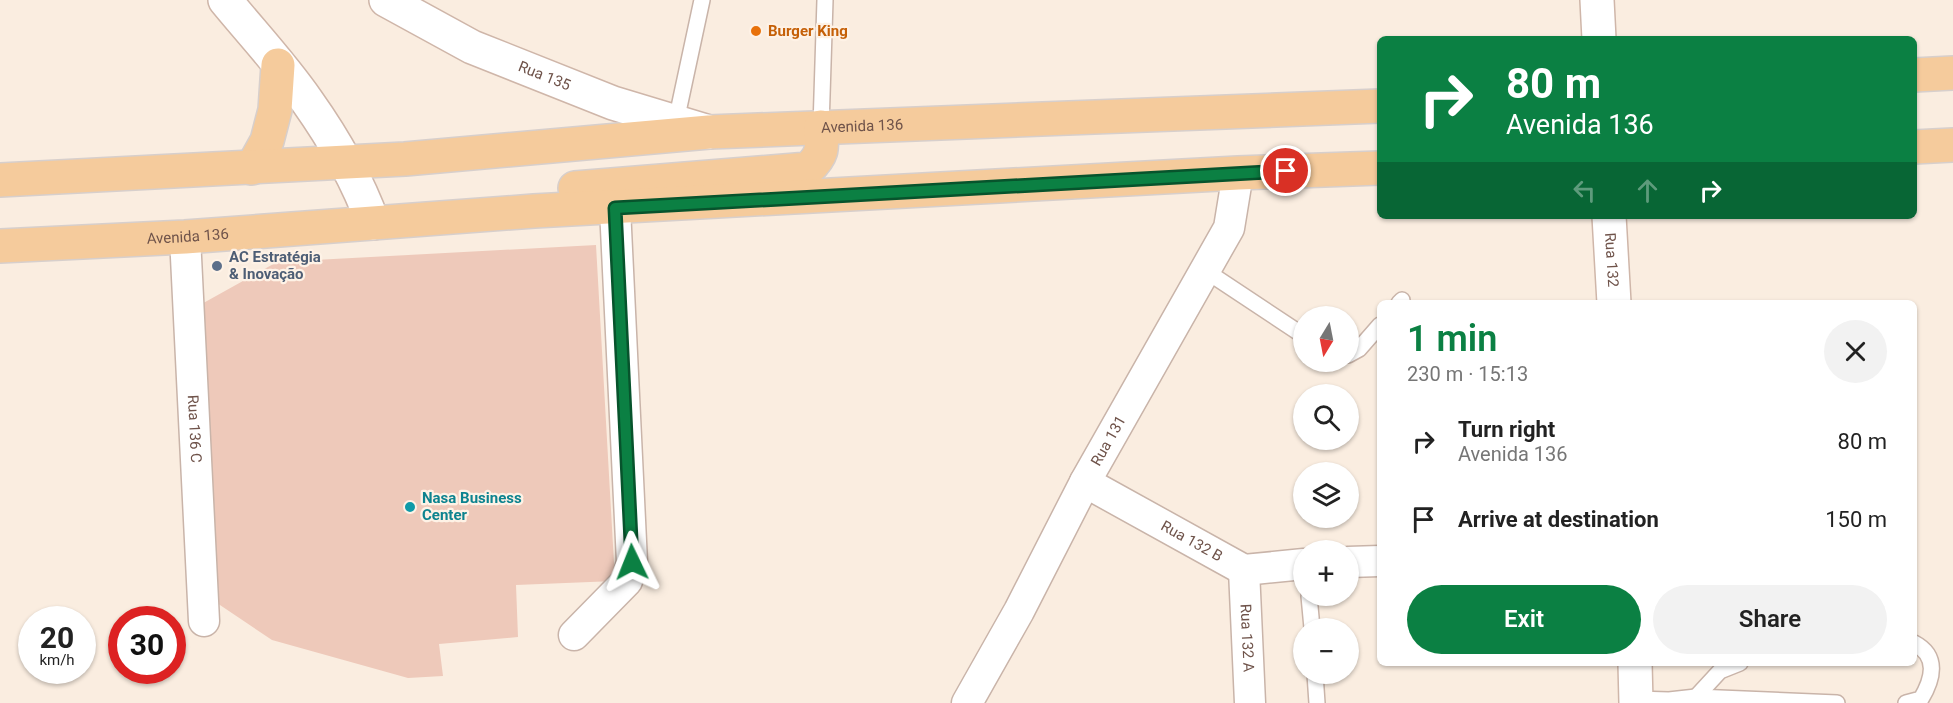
<!DOCTYPE html>
<meta charset="utf-8">
<style>
:root{--surface:#fff;--page:#f2f2f2;--text:#222;--muted:#767676;--accent:#0b8043}
body{margin:0;font-family:Roboto,sans-serif;background:var(--page);color:var(--text);height:100vh;display:flex;flex-direction:column;font-size:22px;white-space:nowrap}
*{box-sizing:border-box;margin:0}
p{font-size:20px;color:var(--muted)}
.icon{flex:none;width:33px;height:33px;fill:none;stroke:currentColor;stroke-width:2;stroke-linecap:round;stroke-linejoin:round}
.map{position:relative;flex:1;overflow:hidden}
.side{position:absolute;left:1377px;top:300px;width:540px;height:366px;display:flex;flex-direction:column;background:var(--surface);border-radius:9px;box-shadow:0 2px 4px #0004}
.side>*{flex:none}
.top-card{position:absolute;left:1377px;top:36px;width:540px;height:183px;border-radius:9px;box-shadow:0 2px 4px #0004;background:#0b8043;color:#fff;overflow:hidden}
.needle{width:39px;rotate:190deg}
.buttons{position:absolute;left:1293px;top:306px;display:grid;gap:12px}
.buttons a{display:grid;place-items:center;width:66px;height:66px;border-radius:50%;background:var(--surface);box-shadow:0 2px 4px #0004;font-size:30px}
.speed{position:absolute;left:18px;top:606px;display:flex;gap:12px;font-size:30px;font-weight:700;text-align:center}
.speed>*{display:grid;place-content:center;width:78px;height:78px;border-radius:50%;background:var(--surface);box-shadow:0 2px 4px #0004;line-height:1}
.speed small{font-size:15px;font-weight:400}
.speed .limit{border:9px solid #d22;background:#fff;color:#111}
.pin{position:absolute;display:grid;place-items:center;width:51px;height:51px;color:#fff;margin:-26px;border:3px solid #fff;border-radius:50%;box-shadow:0 2px 6px #0007}
.me{position:absolute;width:66px;margin:-33px;rotate:358deg;stroke-linejoin:round;filter:drop-shadow(0 0 4px #0008)}
.turn{display:flex;align-items:center;gap:21px;height:126px;padding:0 30px;font-size:27px}
.turn .icon{width:78px;height:78px;stroke-width:2.5}
.turn b{display:block;font-size:42px;line-height:51px}
.lanes{display:flex;align-items:center;height:57px;padding:0 30px;background:#0003;justify-content:center;gap:30px;direction:ltr}
.lanes .off{opacity:.35}
.round{display:grid;place-items:center;flex:none;width:63px;height:63px;border-radius:32px;background:var(--page)}
.head{display:flex;align-items:center;justify-content:space-between;height:102px;padding:0 30px}
h1{font-size:36px;font-weight:600;line-height:45px;color:var(--accent)}
.cta{display:flex;gap:12px;margin-top:auto;padding:12px 30px}
.cta a{flex:1;height:69px;border-radius:36px;background:var(--accent);color:#fff;font-size:24px;font-weight:600;line-height:69px;text-align:center}
.cta a+a{background:var(--page);color:var(--text)}
ul{padding:0;list-style:none}
li{display:flex;align-items:center;gap:18px;height:78px;padding:0 30px}
li div{flex:1}
li b{display:block;font-size:22px}
li em{font-style:normal}
.map>svg:first-child{display:block}
.building{fill:#eec9ba}
.lines{fill:none;stroke-linecap:round;stroke-linejoin:round}
.lane-casing{stroke:#c9b4a9;stroke-width:18}
.street-casing{stroke:#c9b4a9;stroke-width:33}
.secondary-casing{stroke:#cfb6a9;stroke-width:36}
.primary-casing{stroke:#d7cfcc;stroke-width:36}
.lane{stroke:#fff;stroke-width:15}
.street{stroke:#fff;stroke-width:30}
.secondary{stroke:#fff;stroke-width:33}
.primary{stroke:#f5cb9c;stroke-width:33}
.route-casing{stroke:#07532c;stroke-width:15}
.route{stroke:#0b8043;stroke-width:10}
.food-dot{fill:#e8710a;stroke:#fef2e6;stroke-width:2}
.service-dot{fill:#5c6f8a;stroke:#fef2e6;stroke-width:2}
.culture-dot{fill:#0f9aa8;stroke:#fef2e6;stroke-width:2}
.labels{text-anchor:middle;dominant-baseline:central;stroke-width:4.5;stroke-linejoin:round;paint-order:stroke}
.food-label{font-size:15px;font-weight:bold;fill:#c56008;stroke:#fef2e6;text-anchor:start}
.street-label{font-size:15px;fill:#6f534a;stroke:#fef2e6}
.service-label{font-size:15px;font-weight:bold;fill:#4e5e75;stroke:#fef2e6;text-anchor:start}
.culture-label{font-size:15px;font-weight:bold;fill:#0d838f;stroke:#fef2e6;text-anchor:start}
</style>
<div class="map">
<svg width="1953" height="703" viewBox="0 0 1953 703">
<rect width="100%" height="100%" fill="#faede0"/>
<polygon class="building" points="596,245 615,581 516,585 518,637 439,644 443,676 408,678 272,640 214,601 198,306 277,262"/>
<g class="lines">
<g class="lane-casing">
<g id="lane">
<polyline points="675,126 702,0"/>
<polyline points="821,127 825,0"/>
<polyline points="1206,271 1304,336"/>
<polyline points="1399,303 1402,300"/>
<polyline points="1348,355 1359,349 1380,325"/>
<polyline points="1309,596 1312,628"/>
<polyline points="1315,674 1317,703"/>
<polyline points="1696,697 1720,671 1740,663"/>
<polyline points="1636,699 1669,700 1696,697 1837,703"/>
<path d="M1906,703L1921,699C1933,679 1939,656 1914,643"/>
</g>
</g>
<g class="street-casing">
<g id="street">
<path id="s1" d="M185,237L204,621"/>
<path id="s2" d="M1085,482L1244,570L1304,564"/>
<polyline points="1348,562 1380,561"/>
<path id="s3" d="M1244,570L1250,703"/>
<polyline points="574,635 627,581 632,562 615,208"/>
<path id="s4" d="M967,703L1019,611L1085,482L1229,228L1238,173"/>
</g>
</g>
<g class="secondary-casing">
<g id="secondary">
<path d="M225,0C252,33 283,66 307,101C334,139 357,179 373,223"/>
<path id="s5" d="M386,0L472,47L613,103L709,132"/>
<polyline points="1597,0 1599,39"/>
<path id="s6" d="M1609,216L1614,303"/>
<polyline points="1635,663 1636,703"/>
</g>
</g>
<g class="primary-casing">
<g id="primary">
<polyline points="1914,75 1953,73"/>
<polyline points="1914,147 1953,145"/>
<polyline points="252,168 267,141 275,110 278,65"/>
<path id="s7" d="M0,180L405,159L709,132L1380,106"/>
<path d="M575,188L808,169C824,154 822,148 821,127"/>
<path id="s8" d="M0,246L185,237L534,211L1238,173L1380,168"/>
</g>
</g>
<use href="#lane" class="lane"/>
<use href="#street" class="street"/>
<use href="#secondary" class="secondary"/>
<use href="#primary" class="primary"/>
</g>
<g class="lines">
<g class="route-casing">
<polyline id="route" points="632,562 615,208 1286,171"/>
</g>
<use href="#route" class="route"/>
</g>
<circle class="food-dot" cx="756" cy="31" r="6"/>
<circle class="service-dot" cx="217" cy="266" r="6"/>
<circle class="culture-dot" cx="410" cy="507" r="6"/>
<g class="labels">
<g class="food-label">
<text x="768" y="31">Burger King</text>
</g>
<g class="street-label">
<text stroke="none"><textPath href="#s5" startOffset="176">Rua 135</textPath></text>
<text stroke="none"><textPath href="#s7" startOffset="864">Avenida 136</textPath></text>
<text stroke="none"><textPath href="#s8" startOffset="188">Avenida 136</textPath></text>
<text stroke="none"><textPath href="#s6" startOffset="44">Rua 132</textPath></text>
<text stroke="none"><textPath href="#s1" startOffset="192">Rua 136 C</textPath></text>
<text stroke="none"><textPath href="#s4" startOffset="298">Rua 131</textPath></text>
<text stroke="none"><textPath href="#s2" startOffset="122">Rua 132 B</textPath></text>
<text stroke="none"><textPath href="#s3" startOffset="68">Rua 132 A</textPath></text>
</g>
<g class="service-label">
<text x="229" y="257">AC Estratégia<tspan x="229" dy="17">&amp; Inovação</tspan></text>
</g>
<g class="culture-label">
<text x="422" y="498">Nasa Business<tspan x="422" dy="17">Center</tspan></text>
</g>
</g>
</svg>
<div class="buttons">
<a><svg class="needle" viewBox="-14 -14 28 28"><path d="M0-13l5 13h-10z" fill="#e53935"/><path d="M0 13l5-13h-10z" fill="#767676"/></svg></a>
<a><svg class="icon" aria-label="search" viewBox="0 0 24 24"><circle cx="10" cy="10" r="6"/><path d="M15 15l6 6"/></svg></a>
<a><svg class="icon" aria-label="layers" viewBox="0 0 24 24"><path d="M12 4l9 5-9 5-9-5zM3 14l9 5 9-5"/></svg></a>
<a>+</a>
<a>−</a>
</div>
<div class="speed"><div>20<small>km/h</small></div><div class="limit">30</div></div>
<div class="pin" style="left:1286px;top:171px;background:#d93025"><svg class="icon" aria-label="arrive" viewBox="0 0 24 24"><path d="M6 21V4h12l-3 4 3 4H6"/></svg></div>
<svg class="me" style="left:632px;top:562px" viewBox="-20 -20 40 40"><path d="M0-17L14 15 0 8-14 15z" fill="#0b8043" stroke="#fff" stroke-width="4"/></svg>
<div class="top-card">
<div class="turn"><svg class="icon" aria-label="right" viewBox="0 0 24 24"><path d="M7 20v-9h11M14 6l5 5-5 5"/></svg><div><b>80 m</b>Avenida 136</div></div>
<div class="lanes"><svg class="icon off" aria-label="left" viewBox="0 0 24 24"><path d="M17 20v-9H6M10 6l-5 5 5 5"/></svg><svg class="icon off" aria-label="ahead" viewBox="0 0 24 24"><path d="M12 20V5M6 11l6-6 6 6"/></svg><svg class="icon" aria-label="right" viewBox="0 0 24 24"><path d="M7 20v-9h11M14 6l5 5-5 5"/></svg></div>
</div>
<section class="side">
<div class="head"><div><h1>1 min</h1><p>230 m · 15:13</p></div><a class="round"><svg class="icon" aria-label="close" viewBox="0 0 24 24"><path d="M6 6l12 12M18 6L6 18"/></svg></a></div>
<ul>
<li><svg class="icon" aria-label="right" viewBox="0 0 24 24"><path d="M7 20v-9h11M14 6l5 5-5 5"/></svg><div><b>Turn right</b><p>Avenida 136</p></div><em>80 m</em></li>
<li><svg class="icon" aria-label="arrive" viewBox="0 0 24 24"><path d="M6 21V4h12l-3 4 3 4H6"/></svg><div><b>Arrive at destination</b></div><em>150 m</em></li>
</ul>
<div class="cta"><a>Exit</a><a>Share</a></div>
</section>
</div>
